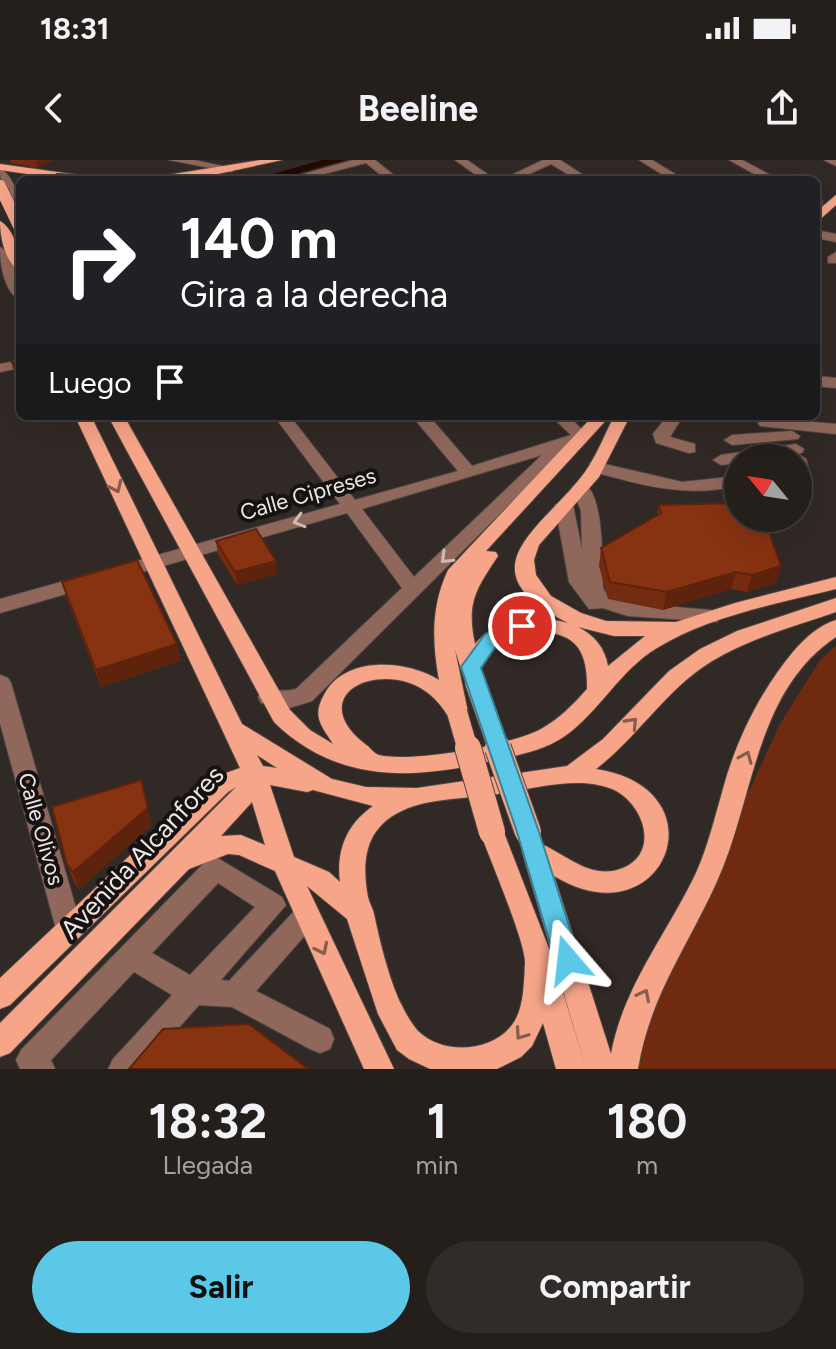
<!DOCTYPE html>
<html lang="es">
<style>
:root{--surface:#251f1c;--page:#312c29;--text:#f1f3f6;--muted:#a3a2a3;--line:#423d3b;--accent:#5bc8e7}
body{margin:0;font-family:Figtree,sans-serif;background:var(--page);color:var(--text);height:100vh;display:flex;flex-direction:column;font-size:30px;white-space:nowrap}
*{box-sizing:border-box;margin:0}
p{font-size:26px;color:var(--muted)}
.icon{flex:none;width:44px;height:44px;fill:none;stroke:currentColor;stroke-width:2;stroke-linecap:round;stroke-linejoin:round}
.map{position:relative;height:909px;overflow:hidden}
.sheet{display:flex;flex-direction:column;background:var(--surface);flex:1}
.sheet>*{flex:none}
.top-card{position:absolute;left:16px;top:16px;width:804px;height:244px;border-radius:12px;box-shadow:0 8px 32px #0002,0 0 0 2px var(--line);background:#202124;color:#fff;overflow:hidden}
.needle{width:52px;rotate:300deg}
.tools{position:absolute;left:724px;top:284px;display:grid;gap:16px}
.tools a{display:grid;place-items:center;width:88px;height:88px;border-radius:50%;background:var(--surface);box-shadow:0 8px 32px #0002,0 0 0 2px var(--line);font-size:40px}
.pin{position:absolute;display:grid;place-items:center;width:68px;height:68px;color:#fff;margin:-34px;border:4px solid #fff;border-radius:50%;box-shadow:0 2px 8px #0007}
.me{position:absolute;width:88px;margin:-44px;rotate:343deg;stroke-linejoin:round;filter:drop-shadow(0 0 6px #0008)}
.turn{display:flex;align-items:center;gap:28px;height:168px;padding:0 32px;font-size:36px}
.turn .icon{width:104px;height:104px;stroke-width:2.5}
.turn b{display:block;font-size:56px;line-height:68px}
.then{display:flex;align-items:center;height:76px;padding:0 32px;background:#0003;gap:16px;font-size:30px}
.eta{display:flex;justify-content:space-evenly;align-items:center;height:136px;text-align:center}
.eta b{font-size:48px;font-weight:700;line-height:56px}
.action{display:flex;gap:16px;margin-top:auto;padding:16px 32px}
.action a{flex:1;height:92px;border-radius:48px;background:var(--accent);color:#111;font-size:32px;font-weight:700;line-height:92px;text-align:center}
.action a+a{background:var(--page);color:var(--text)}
.status{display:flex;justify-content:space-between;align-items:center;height:56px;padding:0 40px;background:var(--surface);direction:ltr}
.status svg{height:22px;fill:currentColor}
header{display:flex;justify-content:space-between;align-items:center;height:104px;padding:0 32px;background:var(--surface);font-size:36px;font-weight:700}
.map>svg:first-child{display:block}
.green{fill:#702a10}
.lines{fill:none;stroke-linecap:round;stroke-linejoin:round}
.river{fill:#240902;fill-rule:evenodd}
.minor-casing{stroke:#4f4744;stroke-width:2}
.major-casing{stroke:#4f4744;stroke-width:2}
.minor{fill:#90685b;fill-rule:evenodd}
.major{fill:#f7a589;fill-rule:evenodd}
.major-bridge-far2-casing{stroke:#4f4744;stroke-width:13;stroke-linecap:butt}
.major-bridge-far1-casing{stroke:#4f4744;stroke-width:22;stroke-linecap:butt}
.major-bridge-casing{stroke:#4f4744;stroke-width:28;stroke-linecap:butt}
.major-bridge-far2{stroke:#f7a589;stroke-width:12}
.major-bridge-far1{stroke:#f7a589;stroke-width:20}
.major-bridge{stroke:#f7a589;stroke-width:26}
.wall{fill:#742b0f}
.shaded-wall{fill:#5e230c}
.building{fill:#873211;stroke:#5e230c;stroke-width:2}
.oneway{stroke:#865c4d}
.oneway2{stroke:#ccbab4}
.route{fill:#5bc8e7;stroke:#3b8296;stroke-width:2}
.labels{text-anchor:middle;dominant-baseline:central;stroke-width:8;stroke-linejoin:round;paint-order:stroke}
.street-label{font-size:22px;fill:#ece6e4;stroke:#161211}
.near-street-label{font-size:26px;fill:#ece6e4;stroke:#161211}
</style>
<div class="status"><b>18:31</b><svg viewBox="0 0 49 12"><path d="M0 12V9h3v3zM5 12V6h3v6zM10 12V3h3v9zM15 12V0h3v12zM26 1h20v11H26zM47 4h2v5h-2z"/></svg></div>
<header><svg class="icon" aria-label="back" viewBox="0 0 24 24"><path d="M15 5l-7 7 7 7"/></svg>Beeline<svg class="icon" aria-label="share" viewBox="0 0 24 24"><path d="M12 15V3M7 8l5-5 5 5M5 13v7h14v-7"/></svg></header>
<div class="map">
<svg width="836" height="909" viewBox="0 0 836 909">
<rect width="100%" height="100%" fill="#312926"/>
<polygon class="green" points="836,486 836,909 638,909 644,863 719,718 742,646 780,564 820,500"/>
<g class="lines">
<polygon class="river" points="322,0 346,0 275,20 251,20"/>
<g class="minor-casing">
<g id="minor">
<polygon points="169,0 194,0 236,9 231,12"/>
<polygon points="353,0 375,0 400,20 387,20 366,3 301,20 282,20"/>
<polygon points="455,0 467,0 496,20 483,20"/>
<polygon points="543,0 560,0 591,20 577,20 551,4 516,20 501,20"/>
<polygon points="639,0 652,0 685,20 671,20"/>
<polygon points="729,0 742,0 780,20 765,20"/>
<polygon points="824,0 836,0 836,6"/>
<path d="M0,8C14,17 20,38 20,55C6,46 0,24 0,8Z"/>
<polygon points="816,38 822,40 822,44 816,45"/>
<polygon points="816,70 836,74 836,82 816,78"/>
<path d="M0,87C16,96 20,123 20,140C4,132 0,104 0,87Z"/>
<polygon points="836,92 836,103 828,103 828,97"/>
<polygon points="20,200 20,208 0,212 0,204"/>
<polygon points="816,216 836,218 836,228 816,226"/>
<path d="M274,256H290L355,340L458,311L412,256H429L472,306L571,275L551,256H568L590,277L567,287L312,541L289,548L261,543L258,537L261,531C273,528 284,533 296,529L402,428L347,353L0,453V439L340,344ZM542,295L414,417L362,349Z"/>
<polygon points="667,256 683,256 670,277 695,284 695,292 689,293 656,283 653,274"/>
<polygon points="766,258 836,264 836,274 760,266 758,263"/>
<polygon points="792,271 800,276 798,279 732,285 724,280 732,275"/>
<polygon points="796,284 804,289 802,293 769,298 738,298 738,303 721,305 713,300 721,295"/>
<polygon points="798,294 806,299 810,314 801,319 798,318 798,298 790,298"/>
<path d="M596,302L682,322L738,316V326C685,338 641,325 590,311V303Z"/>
<path d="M581,322C605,329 602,406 603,428L607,435L629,443L710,450L717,452L720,457L717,462L628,456L603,448L589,449L569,422L555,345L564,340L573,345L582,390L581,351L572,327Z"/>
<polygon points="0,515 8,518 11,523 82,769 78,777 69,781 60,777 56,769 0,563"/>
<path d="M216,697L282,737L286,745L221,820L229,821L297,748L306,744L315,748L319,756L315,764L256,831L330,869L334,879L330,889L320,893L310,889L232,847L199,845L142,909H108L113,899L172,835L134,812L51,900L55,909H20L16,900L21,890L207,700ZM218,723L255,747L190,815L152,793Z"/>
</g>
</g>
<g class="major-casing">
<g id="major">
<polygon points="260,0 282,0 199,18 136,20"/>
<polygon points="0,4 93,17 99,20 69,20 0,10"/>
<polygon points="836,35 836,45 816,63 816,52"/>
<path d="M0,61C15,70 20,94 20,111C5,103 0,77 0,61Z"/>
<path d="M75,256H91L242,564L332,619L366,627L417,628L567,606L603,579L669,511L700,489L737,471L836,438V452C784,470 727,484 685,521C653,549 630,583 596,609C725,629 664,783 554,716L611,894C623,827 667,774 696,713C710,682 717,648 727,615C741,571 763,528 793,492C804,479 819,465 836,460V477C755,531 754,639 718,719C689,785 650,835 638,909H586L522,691L525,684L534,681C563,691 590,722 623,708C661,692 643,642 612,629C577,615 533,629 498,634C472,638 440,638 414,646C368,661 360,694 368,737C369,743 373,748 374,754C380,782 387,812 399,840C404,850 410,862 418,871C443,896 495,892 514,862C524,847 524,821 525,803C526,783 489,697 480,672L483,665L492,662L501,665L553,799L586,909H556L543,863L532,886L521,897L497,909H430L409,899L397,890L378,854L347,759L307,726L394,909H364L275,711L239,695L228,694L189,709L10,893L0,897V863L236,627L228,632L10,845L0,849V818L212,618L240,608ZM257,595L277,608L263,606ZM270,625L307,632L313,630L373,646C347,664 336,690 340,722L329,712L294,697ZM252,642L265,685L241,675L221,676Z"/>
<path d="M108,256H124L290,550L310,570L333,584C329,577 323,570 320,562C316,551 320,542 325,533C346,495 408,500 439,520C432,481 431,446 448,410L593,256H610L486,391L496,392L498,396C476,429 466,443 475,484C499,457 534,454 568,463C459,409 545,367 585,312C597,295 605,274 614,256H630L599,317L539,385L534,400L536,415L551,436L581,453L606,461L676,462L735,443L836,417V429C776,444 710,456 657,488C620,510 600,551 565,576C545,590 519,595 496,600C415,620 337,624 274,562ZM578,467L614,476H645L608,506C605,488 594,475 578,467ZM526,472C571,470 588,484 587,529C574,544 559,559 541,569C513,585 411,603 379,595C374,594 370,587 365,584C318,548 349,513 398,520C421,524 438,538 449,558H465L468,552L455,490L467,527H483L486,522L481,508C491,489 505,476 526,472Z"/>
</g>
</g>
<use href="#minor" class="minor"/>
<use href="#major" class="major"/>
<g class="major-bridge-far2-casing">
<polyline id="major-bridge-far2" points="0,26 20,68"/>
</g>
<g class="major-bridge-far1-casing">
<g id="major-bridge-far1">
<polyline points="475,522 499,590"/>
<polyline points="457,552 468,590"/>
</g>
</g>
<g class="major-bridge-casing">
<g id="major-bridge">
<polyline points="468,588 492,672"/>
<polyline points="498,588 528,672"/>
</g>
</g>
<use href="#major-bridge-far2" class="major-bridge-far2"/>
<use href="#major-bridge-far1" class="major-bridge-far1"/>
<use href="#major-bridge" class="major-bridge"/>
</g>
<g class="wall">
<polygon points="10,0 54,0 37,8 11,3"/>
<polygon points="20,199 20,217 13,209 11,201"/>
<polygon points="659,345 781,406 776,423 747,432 731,429 663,450 608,439 599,406 601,388 657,356"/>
<polygon points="216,381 277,414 237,425 218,394"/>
<polygon points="62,422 177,484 181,501 101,527 67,439"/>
<polygon points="152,665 79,729 74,722 67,705"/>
</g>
<g class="shaded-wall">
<polygon points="40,0 54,0 37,8 36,2"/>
<polygon points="276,401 277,414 237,425 235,412"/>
<polygon points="781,406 776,423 747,432 752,415"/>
<polygon points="736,412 731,429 663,450 667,432"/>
<polygon points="177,484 181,501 101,527 96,510"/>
<polygon points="141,620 152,665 79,729 73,712"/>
</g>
<g class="building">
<polygon points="57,14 76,15 70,20 50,19"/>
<polygon points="20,199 20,209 18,209 11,201"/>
<polygon points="738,343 738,358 764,358 781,406 752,415 736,412 667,432 610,422 601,388 661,353 659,345"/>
<polygon points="256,369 276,401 235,412 216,381"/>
<polygon points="137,400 177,484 96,510 62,422"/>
<polygon points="141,620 148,648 73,712 67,705 52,647"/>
<polygon points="249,864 308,909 129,909 163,869"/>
</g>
<defs><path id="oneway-chevron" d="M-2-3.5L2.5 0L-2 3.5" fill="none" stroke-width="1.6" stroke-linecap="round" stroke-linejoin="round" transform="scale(2)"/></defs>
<g class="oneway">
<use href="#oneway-chevron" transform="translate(116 327) rotate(65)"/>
<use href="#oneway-chevron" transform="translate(632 563) rotate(-47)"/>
<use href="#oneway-chevron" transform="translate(746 597) rotate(-67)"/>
<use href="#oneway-chevron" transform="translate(322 789) rotate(64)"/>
<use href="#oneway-chevron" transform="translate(644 835) rotate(-63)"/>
<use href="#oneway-chevron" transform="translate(521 874) rotate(125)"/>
</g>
<g class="oneway2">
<use href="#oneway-chevron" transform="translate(299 361) rotate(164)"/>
<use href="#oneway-chevron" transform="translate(446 398) rotate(136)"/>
</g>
<polygon class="route" points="522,459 532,466 529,470 498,483 481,508 539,672 580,800 576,808 568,811 559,808 555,800 517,672 461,507 485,474"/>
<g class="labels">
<g class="street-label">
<text transform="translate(308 334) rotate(-16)">Calle Cipreses</text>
<text transform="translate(41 669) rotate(74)">Calle Olivos</text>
</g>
<g class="near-street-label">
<text transform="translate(142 692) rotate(-47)">Avenida Alcanfores</text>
</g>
</g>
</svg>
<div class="tools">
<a><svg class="needle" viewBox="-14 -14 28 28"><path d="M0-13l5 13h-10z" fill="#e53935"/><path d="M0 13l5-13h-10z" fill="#a3a2a3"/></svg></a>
</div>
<div class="pin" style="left:522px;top:466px;background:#d93025"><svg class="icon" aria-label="arrive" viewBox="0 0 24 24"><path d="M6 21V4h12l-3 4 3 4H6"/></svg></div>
<svg class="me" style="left:568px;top:800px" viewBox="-20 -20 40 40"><path d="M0-17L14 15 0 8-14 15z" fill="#5bc8e7" stroke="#fff" stroke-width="4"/></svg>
<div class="top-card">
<div class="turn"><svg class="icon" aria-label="right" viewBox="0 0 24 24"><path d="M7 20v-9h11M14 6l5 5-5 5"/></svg><div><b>140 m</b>Gira a la derecha</div></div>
<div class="then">Luego<svg class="icon" aria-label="arrive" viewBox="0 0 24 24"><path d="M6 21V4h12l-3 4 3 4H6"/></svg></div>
</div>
</div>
<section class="sheet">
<div class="eta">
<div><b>18:32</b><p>Llegada</p></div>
<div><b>1</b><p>min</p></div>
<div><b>180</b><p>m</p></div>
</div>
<div class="action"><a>Salir</a><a>Compartir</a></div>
</section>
